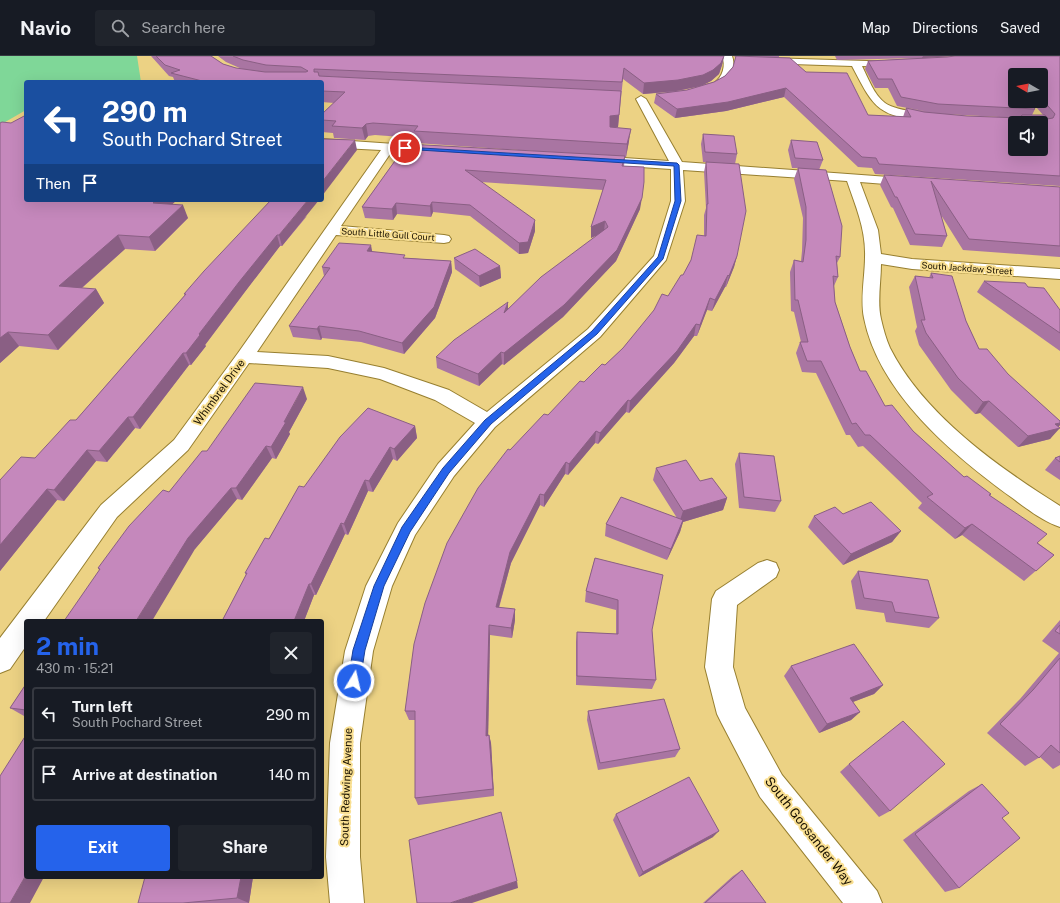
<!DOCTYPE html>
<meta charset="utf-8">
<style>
:root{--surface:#171b24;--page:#20242c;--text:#f1f3f6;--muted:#9ea1a6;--line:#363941;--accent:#2563eb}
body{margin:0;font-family:"Public Sans",sans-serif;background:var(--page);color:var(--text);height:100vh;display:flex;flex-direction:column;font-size:15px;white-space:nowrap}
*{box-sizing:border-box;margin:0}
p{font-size:13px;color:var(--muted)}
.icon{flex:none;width:22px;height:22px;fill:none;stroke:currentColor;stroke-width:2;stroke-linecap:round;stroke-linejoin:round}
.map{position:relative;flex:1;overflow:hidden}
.drawer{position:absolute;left:24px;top:563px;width:300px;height:260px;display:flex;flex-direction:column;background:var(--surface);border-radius:4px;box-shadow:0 4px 16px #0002}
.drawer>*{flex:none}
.hud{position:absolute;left:24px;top:24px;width:300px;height:122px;border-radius:4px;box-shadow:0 4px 16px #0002;background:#1a4fa0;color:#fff;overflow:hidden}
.needle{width:26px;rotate:279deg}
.fabs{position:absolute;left:1008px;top:12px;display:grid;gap:8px}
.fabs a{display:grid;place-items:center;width:40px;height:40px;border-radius:4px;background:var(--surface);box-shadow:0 4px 16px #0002;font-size:20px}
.pin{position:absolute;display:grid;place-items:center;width:34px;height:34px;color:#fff;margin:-17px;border:2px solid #fff;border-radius:50%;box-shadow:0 1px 4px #0007}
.me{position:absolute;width:44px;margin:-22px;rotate:9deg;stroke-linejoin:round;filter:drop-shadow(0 0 3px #0008)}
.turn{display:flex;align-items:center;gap:14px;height:84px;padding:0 12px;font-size:18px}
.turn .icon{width:52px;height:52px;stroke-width:2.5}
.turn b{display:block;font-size:28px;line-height:34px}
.then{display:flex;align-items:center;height:38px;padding:0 12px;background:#0003;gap:8px;font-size:15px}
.round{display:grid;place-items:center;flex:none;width:42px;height:42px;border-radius:4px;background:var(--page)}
.headline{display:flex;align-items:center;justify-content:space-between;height:68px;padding:0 12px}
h1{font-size:24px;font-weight:700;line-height:30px;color:var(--accent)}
.primary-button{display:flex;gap:8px;margin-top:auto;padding:8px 12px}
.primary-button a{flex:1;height:46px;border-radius:4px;background:var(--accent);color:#fff;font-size:16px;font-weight:700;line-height:46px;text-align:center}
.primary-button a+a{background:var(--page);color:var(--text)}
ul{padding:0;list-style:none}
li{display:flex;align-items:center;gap:12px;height:54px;margin:0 8px 6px;padding:0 4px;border:2px solid var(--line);border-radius:4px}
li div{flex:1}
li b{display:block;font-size:15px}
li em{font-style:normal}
header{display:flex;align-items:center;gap:24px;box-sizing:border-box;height:56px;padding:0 20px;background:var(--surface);border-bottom:1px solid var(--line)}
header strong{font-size:19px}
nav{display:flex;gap:22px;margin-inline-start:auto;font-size:14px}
.search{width:280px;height:36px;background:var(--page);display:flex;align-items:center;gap:10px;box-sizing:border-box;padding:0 14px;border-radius:4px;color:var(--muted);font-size:15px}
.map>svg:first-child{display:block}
.green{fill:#7fd798}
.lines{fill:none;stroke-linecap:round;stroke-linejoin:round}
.minor-casing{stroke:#977f30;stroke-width:2}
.minor{fill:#fff;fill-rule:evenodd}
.wall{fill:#a975a2;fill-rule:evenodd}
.shaded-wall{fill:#8a5f84}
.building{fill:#c588bc;stroke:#8a5f84;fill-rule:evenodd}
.route{fill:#2563eb;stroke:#184099}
.labels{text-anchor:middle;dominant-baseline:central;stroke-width:4;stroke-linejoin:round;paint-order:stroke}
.far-street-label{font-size:9px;fill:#191100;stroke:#f9df91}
.street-label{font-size:11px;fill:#191100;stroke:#f9df91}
.near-street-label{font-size:13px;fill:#191100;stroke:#f9df91}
</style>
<header>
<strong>Navio</strong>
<div class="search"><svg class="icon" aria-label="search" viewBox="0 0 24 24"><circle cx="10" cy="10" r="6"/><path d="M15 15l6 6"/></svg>Search here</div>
<nav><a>Map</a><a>Directions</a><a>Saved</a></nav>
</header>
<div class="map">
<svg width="1060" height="847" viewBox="0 0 1060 847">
<rect width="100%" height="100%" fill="#ecd284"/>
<polygon class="green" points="0,0 137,0 141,26 26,26 26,54 0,69"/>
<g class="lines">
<g class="minor-casing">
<g id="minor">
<path d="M722,0H732C739,18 719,40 700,35L699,33C703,28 709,29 714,27C723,21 726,9 722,0Z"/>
<path d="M766,2L900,6L902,8L900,10L897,11L862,10C868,22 874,39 885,47C899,57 934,56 939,61C935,66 927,64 921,64C876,61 871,46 852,10L763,7L761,5Z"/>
<path d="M641,40L646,43L682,106L916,123L918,126L916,129L911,130L860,126L878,174L881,198L912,203L1060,213V223L912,213L881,208C881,225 877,246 881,263C883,272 886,283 890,292C924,359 998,411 1060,450V471C1042,465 1026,452 1011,441C952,398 879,337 864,262C860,244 865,220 865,201C866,174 856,151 847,125L683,114L685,145L666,204L600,281L495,371L454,420L415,479L392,530L373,595L360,687V801L364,847H330L326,801L330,687L345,595L366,530L398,467L438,408L475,367L435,344L380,323L328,312L249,307L188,394L117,461L44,565H26V590L10,613L0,617V582L101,449L174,384L238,297L381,94L322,91V83L438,91L440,94L438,97L434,98L392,95L341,170L444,179L449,180L451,183L449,186L444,187L336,179L257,296L328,300L384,312L449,334L487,356L588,273L654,200L671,145V113L594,108L590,107L588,104L590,101L594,100L669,105L636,43Z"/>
<polygon points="767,504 776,507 779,514 776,521 737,549 733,611 745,652 782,719 877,835 882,847 843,847 760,741 722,668 717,658 705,611 712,543 716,535 758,507"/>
</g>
</g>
<use href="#minor" class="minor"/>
</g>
<g class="wall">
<path d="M151,0H211L223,8L236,12L242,13L226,6L218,0H724L722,9L719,18L711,25L701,30L677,35L687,34L714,26L725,20L733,11L736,1L733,0H779V2L806,16L868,59L903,61L906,52L929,56L897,50L888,32H875L865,13L868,5L918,2L837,4L835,0H954L927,2L1060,0V130L875,118L872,112L858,111L784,41L726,55L675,62L654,47L656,38L670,36L643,38L623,23L618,71H615L629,85L626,101H625L624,110L640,153L616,205L563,261L504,309L502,308L479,330L437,312L436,301L508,253L597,179L591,182V171L603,134L481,126L535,175L528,197L519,198L470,160L433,156L431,161L397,158L393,164L365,162L362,151L407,88L548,96L416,87L415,82L375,79L368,80L365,84L334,82L333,77L322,76V58L334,47L322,46V26H175L173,21L169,20ZM1041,19V45H1031L1043,59H1032L1035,53L1015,45ZM944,58L1020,62L967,60Z"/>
<polygon points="11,67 26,144 177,144 172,148 188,162 155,195 125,193 82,232 96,233 104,247 58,294 19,290 0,307"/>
<polygon points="703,78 737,98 735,108 737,200 734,211 726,231 725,231 712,255 707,254 697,280 694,280 674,307 629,357 626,356 598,388 595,387 568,419 565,418 544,451 540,449 511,507 499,552 515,553 515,564 512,582 490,579 488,679 489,679 491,687 494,740 418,749 415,742 415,664 409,664 405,655 510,394 548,359 584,326 605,309 623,292 668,240 683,219 704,180 704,159 706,152 704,116 706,106 703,106 701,88"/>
<polygon points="791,84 823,104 819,114 840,201 837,207 838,221 834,230 835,246 850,291 860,315 885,350 964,421 991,438 990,440 1038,487 1054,499 1024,525 962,479 955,483 918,452 922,447 863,390 858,391 850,379 846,379 816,317 802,316 796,297 800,286 801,286 794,256 791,255 790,216 794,204 801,205 802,195 803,162 794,123 798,112 792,112 788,94"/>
<polygon points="884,119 1060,131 1060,201 963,194 941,159 947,180 942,191 910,189 893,152 891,151 880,129"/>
<polygon points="307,160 282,190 280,190 244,237 205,289 206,290 191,309 189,309 140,373 135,372 107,406 96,405 64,445 57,444 0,515 0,424 35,402 76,364 185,239 184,238"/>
<polygon points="372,196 406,202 451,205 452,216 435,262 404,298 361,286 322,282 321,284 293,281 289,270 324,220 322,211"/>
<polygon points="454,202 500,210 501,222 480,231 455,213"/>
<polygon points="931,217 966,265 979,293 1060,365 1060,369 1050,383 1018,391 980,357 975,358 951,334 919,289 915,275 917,271 909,231 915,220 929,222"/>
<polygon points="984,225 1060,254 1060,295 977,236"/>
<polygon points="307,343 289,376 290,378 276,403 272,402 242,444 237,443 195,493 99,514 98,512 207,395"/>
<polygon points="415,370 417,382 397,405 393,403 373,436 368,435 348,479 345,478 316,539 314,539 304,565 222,565 246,519 245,517 304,431"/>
<polygon points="739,397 781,445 775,456 739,452 735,408"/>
<polygon points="1060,400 1060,424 1045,414 1055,402"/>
<polygon points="656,412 700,425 727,442 723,454 683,466 680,476 667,504 605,480 606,468 677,462 653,424"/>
<polygon points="843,458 901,475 892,486 843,509 808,471 814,460"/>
<polygon points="595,502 652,574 656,624 652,633 576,629 576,586 577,576 616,578 616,554 585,546 586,535"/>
<polygon points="858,515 939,562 929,572 886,566 884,557 856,553 851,525"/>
<polygon points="1060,564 1060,709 1053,713 1040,701 1025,710 987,677 1020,643 1059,597 1042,585"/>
<polygon points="791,610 883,629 874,638 853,646 860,656 851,664 819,677 784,620"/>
<polygon points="26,628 26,661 24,660 10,652"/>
<polygon points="588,655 680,693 675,701 598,714 587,664"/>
<polygon points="849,708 890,755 879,761 840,716"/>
<polygon points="982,728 1002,762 959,832 945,836 903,784 969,735"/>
<polygon points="616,758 713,781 639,821 613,764"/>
<polygon points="742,814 766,847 703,847 733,820"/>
<polygon points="253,821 249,847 138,847"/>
</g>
<g class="shaded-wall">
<polygon points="724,0 722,9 719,18 711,25 701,30 676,35 643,38 644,27"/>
<polygon points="923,0 954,0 922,2"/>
<polygon points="786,32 784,41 726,55 675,62 677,53"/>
<polygon points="619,59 618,71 609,72 610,60"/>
<polygon points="366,68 368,80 365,84 362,72"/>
<polygon points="631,73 629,85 626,101 627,88"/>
<polygon points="355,84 357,94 322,140 322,126"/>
<polygon points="642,142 640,153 616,205 563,261 504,309 504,297"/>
<polygon points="156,144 177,144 159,160 153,147"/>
<polygon points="308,144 319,144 282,190 279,179"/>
<polygon points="432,146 433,156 431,161 430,150"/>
<polygon points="396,147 397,158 393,164 392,153"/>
<polygon points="183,149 188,162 155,195 149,181"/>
<polygon points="535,164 535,175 528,197 519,198 519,187"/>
<polygon points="605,165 604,176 591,182 591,171"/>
<polygon points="118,179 125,193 68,244 59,230"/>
<polygon points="277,179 280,190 244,237 205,289 206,290 191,309 186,297 199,278 239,226"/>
<polygon points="371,189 373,200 367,195"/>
<polygon points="737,200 734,211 726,231 729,220"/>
<polygon points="451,205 452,216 435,262 404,298 402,287"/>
<polygon points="500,210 501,222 480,231 479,220"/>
<polygon points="728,219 725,231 712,255 715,244"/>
<polygon points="96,233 104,247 58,294 48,279"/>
<polygon points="710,242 707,254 697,280 700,269"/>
<polygon points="508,246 508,257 504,257"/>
<polygon points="696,268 694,280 674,307 629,357 630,345"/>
<polygon points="319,270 322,282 321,284 317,273"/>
<polygon points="8,276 19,290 0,307 0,282"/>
<polygon points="501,296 502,308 479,330 478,318"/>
<polygon points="183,297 189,309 140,373 133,361"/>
<polygon points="303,331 307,343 289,376 290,378 276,403 271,391"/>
<polygon points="628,344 626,356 598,388 600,377"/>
<polygon points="989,345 980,357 975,358 983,346"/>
<polygon points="128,361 135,372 107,406 99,395"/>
<polygon points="1060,367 1060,369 1056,373 1060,372 1050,383 1018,391 1028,380 1055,368"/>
<polygon points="415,370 417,382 397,405 394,393"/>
<polygon points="596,375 595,387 568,419 569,408"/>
<polygon points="266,390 272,402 242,444 236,432"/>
<polygon points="390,391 393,403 373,436 369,425"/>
<polygon points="87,394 96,405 64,445 54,434"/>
<polygon points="566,406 565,418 544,451 544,439"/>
<polygon points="365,424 368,435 348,479 344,468"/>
<polygon points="231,432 237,443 195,493 152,565 136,565 188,482"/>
<polygon points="47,433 57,444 0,515 0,489"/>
<polygon points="540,438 540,449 511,507 496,561 496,551 510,496"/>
<polygon points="727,442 723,454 683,466 680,476 667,504 683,455"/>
<polygon points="341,467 345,478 316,539 311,528"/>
<polygon points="972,468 962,479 955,483 965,472"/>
<polygon points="901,475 892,486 843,509 851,498"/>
<polygon points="309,528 314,539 304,565 294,565"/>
<polygon points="515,553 515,564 512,582 511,572"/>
<polygon points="489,569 490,579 488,688 486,680"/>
<polygon points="883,629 874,638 842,650 850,642"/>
<polygon points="860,656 851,664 819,677 827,668"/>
<polygon points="489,679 491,687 494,740 493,733"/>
<polygon points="719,775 713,781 639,821 643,816"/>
<polygon points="26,819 26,821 44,821 30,847 10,847"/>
<polygon points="241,821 253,821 249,847 237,842"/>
<polygon points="517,825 518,832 472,847 450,847"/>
</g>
<g class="building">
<polygon points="156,0 211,0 223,8 236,12 265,16 306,16 308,15 301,11 266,9 243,4 233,0 724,0 721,7 713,14 703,19 678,24 644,27 624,12 622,26 314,13 314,16 318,16 319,20 621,35 619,59 610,60 610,71 631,73 627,88 414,75 418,70 373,67 366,68 362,72 332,70 336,65 322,64 322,58 345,36 322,35 322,26 206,26 171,17 180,14 165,9"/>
<path d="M736,0L790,2L806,16L847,17L868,59L911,61L906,52L924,56L967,60L1020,62L1022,59H1045L1047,63L1053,62L1055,58L1041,42V19H1015V45H1029L1035,53L938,48L901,41L892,23H878L868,5L947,1L955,0H1060V120L879,108L876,102L862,101L786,32L728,46L677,53L656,38L687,34L714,26L725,20L733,11ZM1015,67H1041V93H1015Z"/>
<polygon points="26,59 26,144 156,144 153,147 183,149 149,181 118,179 59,230 96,233 48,279 8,276 0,282 0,67 2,66 11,67"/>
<polygon points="703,78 734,80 737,98 705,96"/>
<polygon points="323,83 355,84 322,126 322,84"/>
<polygon points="791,84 817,86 823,104 795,102"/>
<polygon points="407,88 625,100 622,110 644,111 644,126 642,142 617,194 564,249 504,297 501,296 478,318 436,301 454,284 508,246 504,257 541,221 608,171 605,165 591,171 606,124 465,114 535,164 528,186 519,187 470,149 432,146 430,150 396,147 392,153 362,151"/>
<polygon points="706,106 739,108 746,155 737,200 729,220 728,219 715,244 710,242 700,269 696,268 677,295 630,345 628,344 600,377 596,375 569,408 566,406 544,439 540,438 510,496 496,551 515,553 511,572 489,569 486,680 489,679 493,733 415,742 415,655 405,655 414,588 425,547 447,487 478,432 508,393 510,394 544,358 548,359 580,325 584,326 602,308 605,309 623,292 654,254 662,238 668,240 681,219 683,219 691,204 697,179 706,180 707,148 708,148"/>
<polygon points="798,112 826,114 842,170 840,201 836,200 838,221 833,220 835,246 850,291 860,315 866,315 885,350 892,349 913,375 964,421 967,420 991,438 989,439 1047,478 1037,487 1054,499 1036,515 972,468 965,472 927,441 933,438 870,379 865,379 856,367 852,368 821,305 807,305 800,286 808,286 798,244 795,244 794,204 803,206 806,184 806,151"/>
<polygon points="884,119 1060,131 1060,190 969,183 931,125 947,180 915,178 897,141 895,141"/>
<polygon points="271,144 308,144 279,179 277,179 239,226 199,278 200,279 186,297 183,297 133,361 128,361 99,395 87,394 54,434 47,433 0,489 0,424 21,401 35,402 70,364 76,364 186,238 184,238 204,215"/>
<polygon points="339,187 371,189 367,195 405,199 403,202 451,205 434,251 402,287 359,275 319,270 317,273 289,270 330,212 322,211"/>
<polygon points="475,193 500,210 479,220 454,202"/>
<polygon points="931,217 952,220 966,265 979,293 987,293 1008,318 1060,365 1060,367 1055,368 1060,372 1028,380 989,345 983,346 958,322 926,277 921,264 925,264 915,220 933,222"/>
<polygon points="984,225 1025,227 1028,231 1044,232 1060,254 1060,277"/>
<polygon points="255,327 303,331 284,366 286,366 271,391 266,390 236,432 231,432 188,482 136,565 64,565 100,513 98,512 129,470 163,434 169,436 202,395 207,395"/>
<polygon points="368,352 415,370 394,393 390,391 369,425 365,424 344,468 341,467 311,528 309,528 294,565 222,565 247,517 245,517 265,482 269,483 299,430 304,431 340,381"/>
<polygon points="739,397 774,400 781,445 744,441"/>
<polygon points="1060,400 1060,406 1055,402"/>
<polygon points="686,404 700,425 712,422 727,442 683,455 656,412"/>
<polygon points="621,441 683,464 671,493 606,468"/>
<polygon points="871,446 901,475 851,498 814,460 835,451 843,458"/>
<polygon points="595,502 663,519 652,574 656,624 577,620 577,576 618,578 618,544 586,535"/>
<polygon points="858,515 928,524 939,562 895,556 892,546 864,542"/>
<polygon points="1060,569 1060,578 1055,575"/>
<polygon points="854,588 883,629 850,642 860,656 827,668 791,610"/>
<polygon points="1060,602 1060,697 1051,689 1039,702 1000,668 1033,634"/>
<polygon points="26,628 26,654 10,652"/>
<polygon points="664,643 680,693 600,707 588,655"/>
<polygon points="903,665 945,708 890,755 849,708"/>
<polygon points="26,679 26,819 10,847 0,847 0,720"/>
<polygon points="689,721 719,775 643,816 616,758"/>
<polygon points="982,728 1009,757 1002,762 1020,782 959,832 915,778"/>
<polygon points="501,756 517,825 450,847 417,847 409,784"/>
<polygon points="742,814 766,847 705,847"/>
<polygon points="145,821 241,821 237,842 183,847 138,847"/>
</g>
<polygon class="route" points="405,91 677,107 679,109 681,145 663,203 597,278 491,368 449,417 410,476 384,530 365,594 360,625 358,629 354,631 350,629 348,625 353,594 374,530 402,471 443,412 485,364 592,275 658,201 675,145 674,110 403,93"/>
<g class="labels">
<g class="far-street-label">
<text transform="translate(388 178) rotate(4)">South Little Gull Court</text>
<text transform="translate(967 212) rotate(4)">South Jackdaw Street</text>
</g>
<g class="street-label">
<text transform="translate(219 336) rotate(-54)">Whimbrel Drive</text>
<text transform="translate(346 731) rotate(-88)">South Redwing Avenue</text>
</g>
<g class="near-street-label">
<text transform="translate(809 775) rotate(52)">South Goosander Way</text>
</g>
</g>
</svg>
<div class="fabs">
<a><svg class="needle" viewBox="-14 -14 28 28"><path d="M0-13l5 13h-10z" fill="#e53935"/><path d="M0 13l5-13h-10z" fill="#9ea1a6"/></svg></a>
<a><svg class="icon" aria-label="sound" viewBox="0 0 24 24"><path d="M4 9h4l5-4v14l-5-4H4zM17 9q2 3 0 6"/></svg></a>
</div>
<div class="pin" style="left:405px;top:92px;background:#d93025"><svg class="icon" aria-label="arrive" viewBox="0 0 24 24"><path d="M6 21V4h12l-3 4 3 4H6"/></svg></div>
<svg class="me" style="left:354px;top:625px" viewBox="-20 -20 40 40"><circle r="17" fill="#2563eb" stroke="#fff" stroke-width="3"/><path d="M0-11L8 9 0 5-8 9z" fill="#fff"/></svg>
<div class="hud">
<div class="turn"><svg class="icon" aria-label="left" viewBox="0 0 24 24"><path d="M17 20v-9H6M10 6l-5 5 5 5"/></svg><div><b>290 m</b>South Pochard Street</div></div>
<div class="then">Then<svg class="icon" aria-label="arrive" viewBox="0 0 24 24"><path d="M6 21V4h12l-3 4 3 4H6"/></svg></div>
</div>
<section class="drawer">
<div class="headline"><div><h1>2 min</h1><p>430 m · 15:21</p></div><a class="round"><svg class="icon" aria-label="close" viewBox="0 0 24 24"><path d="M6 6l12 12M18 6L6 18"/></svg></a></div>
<ul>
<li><svg class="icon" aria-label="left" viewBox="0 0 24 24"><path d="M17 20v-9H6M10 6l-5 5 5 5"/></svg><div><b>Turn left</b><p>South Pochard Street</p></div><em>290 m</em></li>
<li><svg class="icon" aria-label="arrive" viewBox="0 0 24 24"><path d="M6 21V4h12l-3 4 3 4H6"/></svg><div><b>Arrive at destination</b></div><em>140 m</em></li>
</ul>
<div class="primary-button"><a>Exit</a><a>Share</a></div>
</section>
</div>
